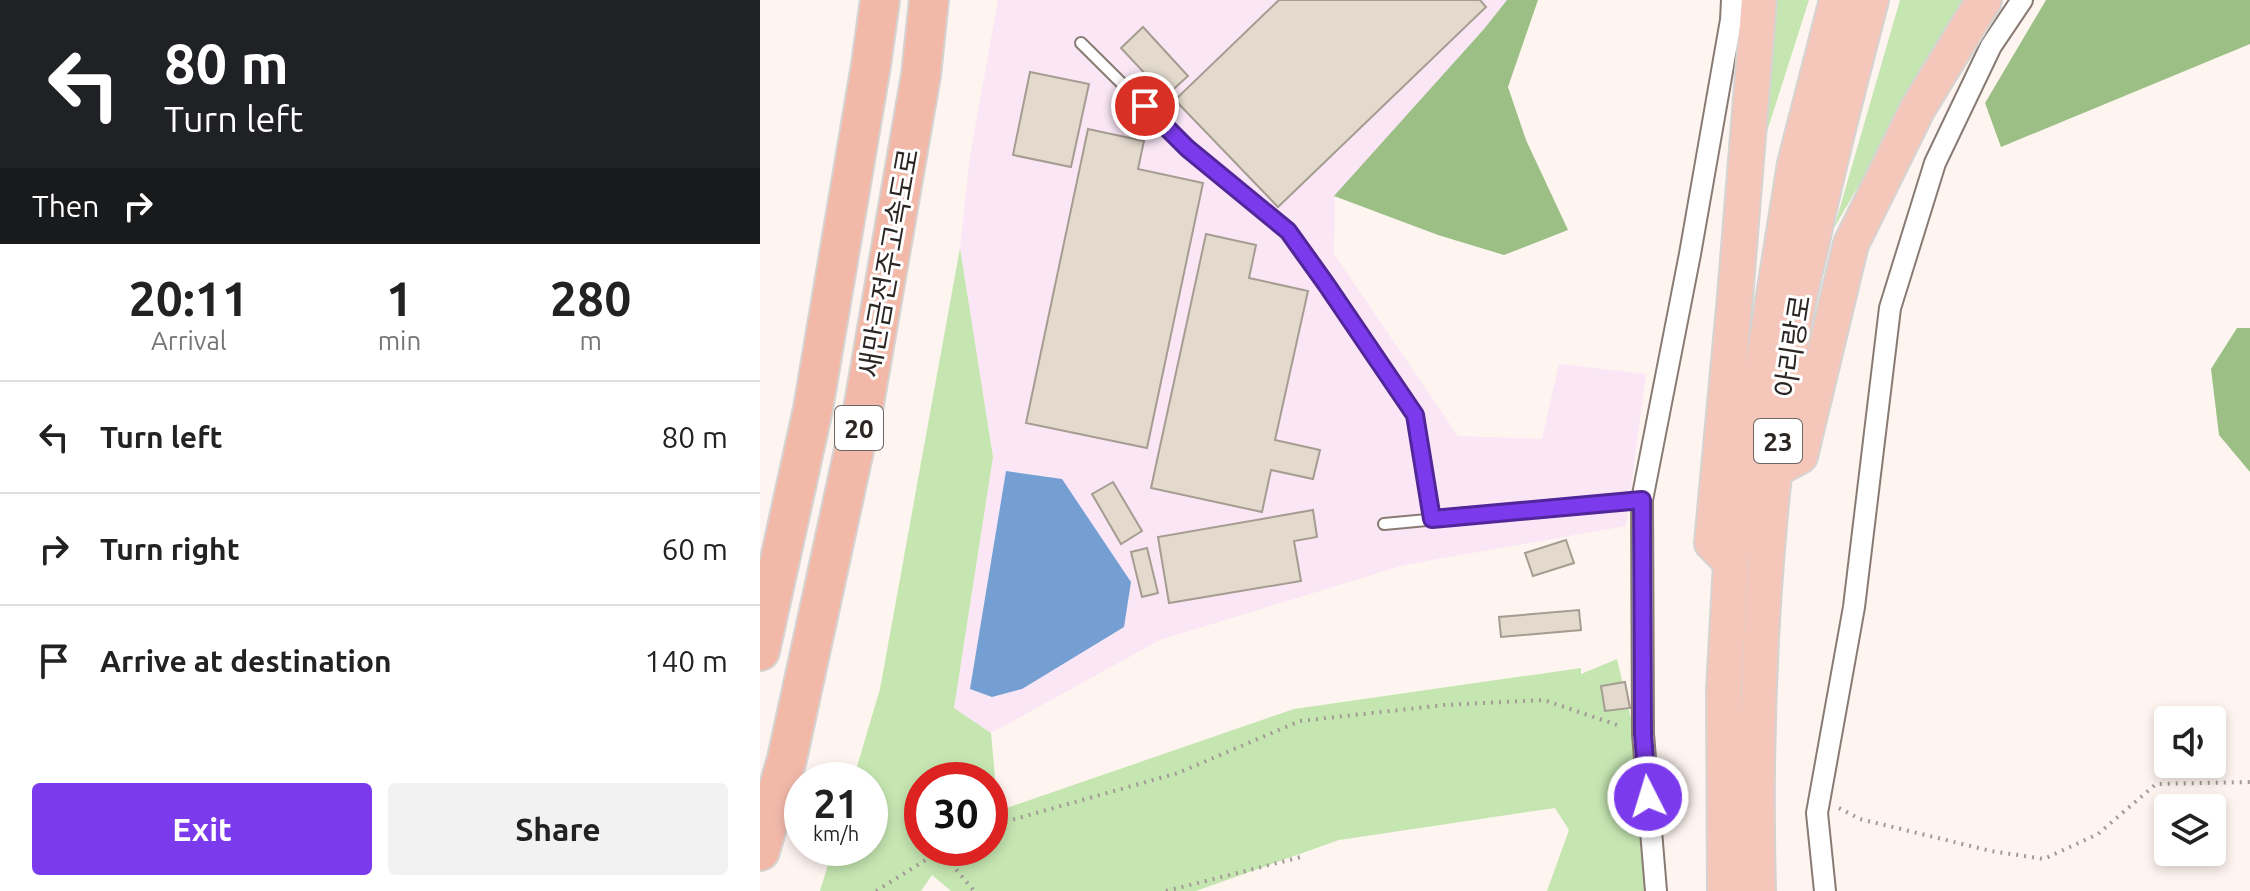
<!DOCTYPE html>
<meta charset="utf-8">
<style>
:root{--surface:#fff;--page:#f2f2f2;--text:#222;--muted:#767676;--line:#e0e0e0;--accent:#7c3aed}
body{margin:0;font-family:Ubuntu,"Noto Sans KR",sans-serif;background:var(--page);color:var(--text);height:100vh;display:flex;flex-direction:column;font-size:30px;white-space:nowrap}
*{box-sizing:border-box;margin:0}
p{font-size:26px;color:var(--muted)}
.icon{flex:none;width:44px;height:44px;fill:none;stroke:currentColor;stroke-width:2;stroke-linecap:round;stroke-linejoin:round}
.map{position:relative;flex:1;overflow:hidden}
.sheet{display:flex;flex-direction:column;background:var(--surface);width:760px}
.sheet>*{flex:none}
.guide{background:#202124;color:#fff;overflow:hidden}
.buttons{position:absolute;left:1394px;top:706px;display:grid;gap:16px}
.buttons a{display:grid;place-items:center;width:72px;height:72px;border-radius:8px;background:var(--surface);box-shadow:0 4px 12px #0003;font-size:40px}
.speed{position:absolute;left:24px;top:762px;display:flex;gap:16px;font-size:40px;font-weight:700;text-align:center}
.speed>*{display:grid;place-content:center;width:104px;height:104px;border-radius:50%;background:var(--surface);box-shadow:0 4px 12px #0003;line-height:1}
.speed small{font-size:20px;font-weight:400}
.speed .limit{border:12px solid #d22;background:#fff;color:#111}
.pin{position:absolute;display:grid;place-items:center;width:68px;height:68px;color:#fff;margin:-34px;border:4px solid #fff;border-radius:50%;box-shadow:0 2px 8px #0007}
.me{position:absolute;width:88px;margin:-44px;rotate:355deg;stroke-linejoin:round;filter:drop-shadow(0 0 6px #0008)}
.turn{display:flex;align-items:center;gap:28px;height:168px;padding:0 32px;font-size:36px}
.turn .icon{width:104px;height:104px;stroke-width:2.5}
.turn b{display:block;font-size:56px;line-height:68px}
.then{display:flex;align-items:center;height:76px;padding:0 32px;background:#0003;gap:16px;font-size:30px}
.eta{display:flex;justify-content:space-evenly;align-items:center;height:136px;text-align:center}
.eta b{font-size:48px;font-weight:600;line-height:56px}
.primary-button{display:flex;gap:16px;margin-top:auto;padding:16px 32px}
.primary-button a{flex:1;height:92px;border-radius:8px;background:var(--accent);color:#fff;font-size:32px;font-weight:600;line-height:92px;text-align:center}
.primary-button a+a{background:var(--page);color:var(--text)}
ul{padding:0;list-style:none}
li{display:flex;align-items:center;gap:24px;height:112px;padding:0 32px;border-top:2px solid var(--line)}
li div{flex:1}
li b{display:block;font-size:30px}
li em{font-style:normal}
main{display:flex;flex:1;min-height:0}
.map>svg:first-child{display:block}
.industrial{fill:#fae6f5}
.green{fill:#c5e6b1;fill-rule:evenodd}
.forest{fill:#9bbf85}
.water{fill:#759fd2}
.building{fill:#e3dacd;stroke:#a59d91;stroke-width:2}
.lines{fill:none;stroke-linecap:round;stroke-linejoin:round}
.service-casing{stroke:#897b74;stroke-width:14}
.minor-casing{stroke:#897b74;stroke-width:24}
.trunk-casing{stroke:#d5d4d3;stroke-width:38}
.motorway-casing{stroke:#d5d4d3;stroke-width:42}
.path{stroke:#a29a97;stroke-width:4;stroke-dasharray:2 6;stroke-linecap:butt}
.service{stroke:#fff;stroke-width:10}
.minor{stroke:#fff;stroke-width:20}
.trunk{stroke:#f4c7ba;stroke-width:34}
.motorway{stroke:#f2b9a9;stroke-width:38}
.route-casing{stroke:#51269a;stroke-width:20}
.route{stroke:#7c3aed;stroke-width:14}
.labels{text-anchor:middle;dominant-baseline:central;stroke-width:6;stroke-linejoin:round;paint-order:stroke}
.shield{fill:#fff;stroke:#6b6765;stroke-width:2}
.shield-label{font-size:26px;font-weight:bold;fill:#2b2623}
.street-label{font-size:28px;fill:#2b2623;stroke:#fff}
</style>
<main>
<section class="sheet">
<div class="guide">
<div class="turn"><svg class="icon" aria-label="left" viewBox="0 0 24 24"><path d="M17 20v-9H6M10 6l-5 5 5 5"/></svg><div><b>80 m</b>Turn left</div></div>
<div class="then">Then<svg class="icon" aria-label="right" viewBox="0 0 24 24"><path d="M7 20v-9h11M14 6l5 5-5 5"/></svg></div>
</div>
<div class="eta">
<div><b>20:11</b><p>Arrival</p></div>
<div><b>1</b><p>min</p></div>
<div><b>280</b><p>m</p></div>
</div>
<ul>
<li><svg class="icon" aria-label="left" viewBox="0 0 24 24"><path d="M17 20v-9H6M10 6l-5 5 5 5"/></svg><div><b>Turn left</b></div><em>80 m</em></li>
<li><svg class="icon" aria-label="right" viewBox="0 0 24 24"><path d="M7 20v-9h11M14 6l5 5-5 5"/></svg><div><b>Turn right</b></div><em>60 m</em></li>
<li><svg class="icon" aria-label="arrive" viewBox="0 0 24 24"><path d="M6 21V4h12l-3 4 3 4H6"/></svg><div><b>Arrive at destination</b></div><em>140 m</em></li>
</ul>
<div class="primary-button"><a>Exit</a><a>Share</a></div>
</section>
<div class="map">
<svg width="1490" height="891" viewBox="0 0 1490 891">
<rect width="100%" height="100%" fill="#fef4f0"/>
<polygon class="industrial" points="238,0 747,0 724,29 575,196 574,254 698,436 782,439 799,364 886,374 866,526 644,565 400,640 231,733 194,709 233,457 200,248 210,156"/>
<g class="green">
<polygon points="1010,0 1049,0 1002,147"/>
<polygon points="1140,0 1206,0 1074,228"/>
<path d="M200,248L233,457L194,708L231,733L238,811L534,709L821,668V674L857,659L876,740L890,891H787L809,830L795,808L579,840L436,891H191L172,875L161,891H60L73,848H110V780H93L120,689ZM162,780H230V848H162Z"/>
</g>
<g class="forest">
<polygon points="747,0 778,0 748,87 766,140 808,230 744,255 678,235 574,196 724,29"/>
<polygon points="1286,0 1490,0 1490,44 1241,147 1225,103"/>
<polygon points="1477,328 1490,328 1490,472 1459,435 1451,369"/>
</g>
<polygon class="water" points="246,471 302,479 371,582 364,627 262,689 232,697 210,689"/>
<g class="building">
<polygon points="519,0 720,0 726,7 518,207 415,100"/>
<polygon points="383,27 428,76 406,96 361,48"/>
<polygon points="270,72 329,84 311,167 253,155"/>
<polygon points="328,129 384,141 378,169 443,183 387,448 266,423"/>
<polygon points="446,234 496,245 489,278 548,291 515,440 560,450 553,479 511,470 502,512 391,488"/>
<polygon points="353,482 382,531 361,544 332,494"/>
<polygon points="553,510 557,537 534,541 541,581 409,603 398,537"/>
<polygon points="806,540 814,563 773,576 765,553"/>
<polygon points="387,548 398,593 382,597 371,552"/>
<polygon points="819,610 821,630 741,637 739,617"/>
<polygon points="865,682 870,708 845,711 841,686"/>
</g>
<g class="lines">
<g class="service-casing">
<g id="service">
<polyline points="321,43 427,148 528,231 655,415 672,519"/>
<polyline points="624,524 882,500"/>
</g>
</g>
<g class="minor-casing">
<g id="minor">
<polyline points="896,891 883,734 882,500 930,254 971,20 972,0"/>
<polyline points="1065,891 1057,813 1094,607 1130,308 1175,163 1231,46 1262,0"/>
</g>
</g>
<g class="trunk-casing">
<g id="trunk">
<polyline points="1014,470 1040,456 1091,244 1158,108 1224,0"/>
<polyline points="965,556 952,543 975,297 999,0"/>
<polyline points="965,891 964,690 971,563 1035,164 1077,0"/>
<path d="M998,891C993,702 1004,511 1034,324C1038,296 1046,268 1052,241C1069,160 1090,80 1111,0"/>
</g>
</g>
<g class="motorway-casing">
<g id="motorway">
<polyline points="0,651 53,409 111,65 120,0"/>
<polyline points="0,851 27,759 104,404 161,75 169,0"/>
</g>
</g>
<g class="path">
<polyline points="1079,808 1100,819 1231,851 1284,859 1338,834 1396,784 1490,782"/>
<polyline points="230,826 418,773 540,721 684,705 784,700 860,726"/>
<polyline points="181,851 214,891"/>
<polyline points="116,891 185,848"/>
<polyline points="406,891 541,857"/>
</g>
<use href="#service" class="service"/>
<use href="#minor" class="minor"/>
<use href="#trunk" class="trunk"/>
<use href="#motorway" class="motorway"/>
</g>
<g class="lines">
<g class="route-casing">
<polyline id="route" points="385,106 427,148 528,231 566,284 655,415 672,519 882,500 883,734 888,797"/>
</g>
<use href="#route" class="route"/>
</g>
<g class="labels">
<g class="shield">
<rect x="75" y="406" width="48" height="44" rx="6"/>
<rect x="994" y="419" width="48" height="44" rx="6"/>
</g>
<g class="shield-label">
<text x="99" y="428">20</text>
<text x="1018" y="441">23</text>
</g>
<g class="street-label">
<text transform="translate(128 263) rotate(-80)">새만금전주고속도로</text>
<text transform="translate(1032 346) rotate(-81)">아리랑로</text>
</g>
</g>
</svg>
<div class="buttons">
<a><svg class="icon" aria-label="sound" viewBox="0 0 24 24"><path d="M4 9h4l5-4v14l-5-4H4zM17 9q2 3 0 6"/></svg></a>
<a><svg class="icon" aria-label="layers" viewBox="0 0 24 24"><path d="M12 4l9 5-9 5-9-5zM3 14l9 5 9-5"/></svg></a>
</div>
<div class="speed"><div>21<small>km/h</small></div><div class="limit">30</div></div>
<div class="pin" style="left:385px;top:106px;background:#d93025"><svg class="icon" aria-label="arrive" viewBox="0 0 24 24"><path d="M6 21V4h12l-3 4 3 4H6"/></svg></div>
<svg class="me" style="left:888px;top:797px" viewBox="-20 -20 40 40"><circle r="17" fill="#7c3aed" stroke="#fff" stroke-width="3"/><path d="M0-11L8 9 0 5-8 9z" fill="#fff"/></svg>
</div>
</main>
